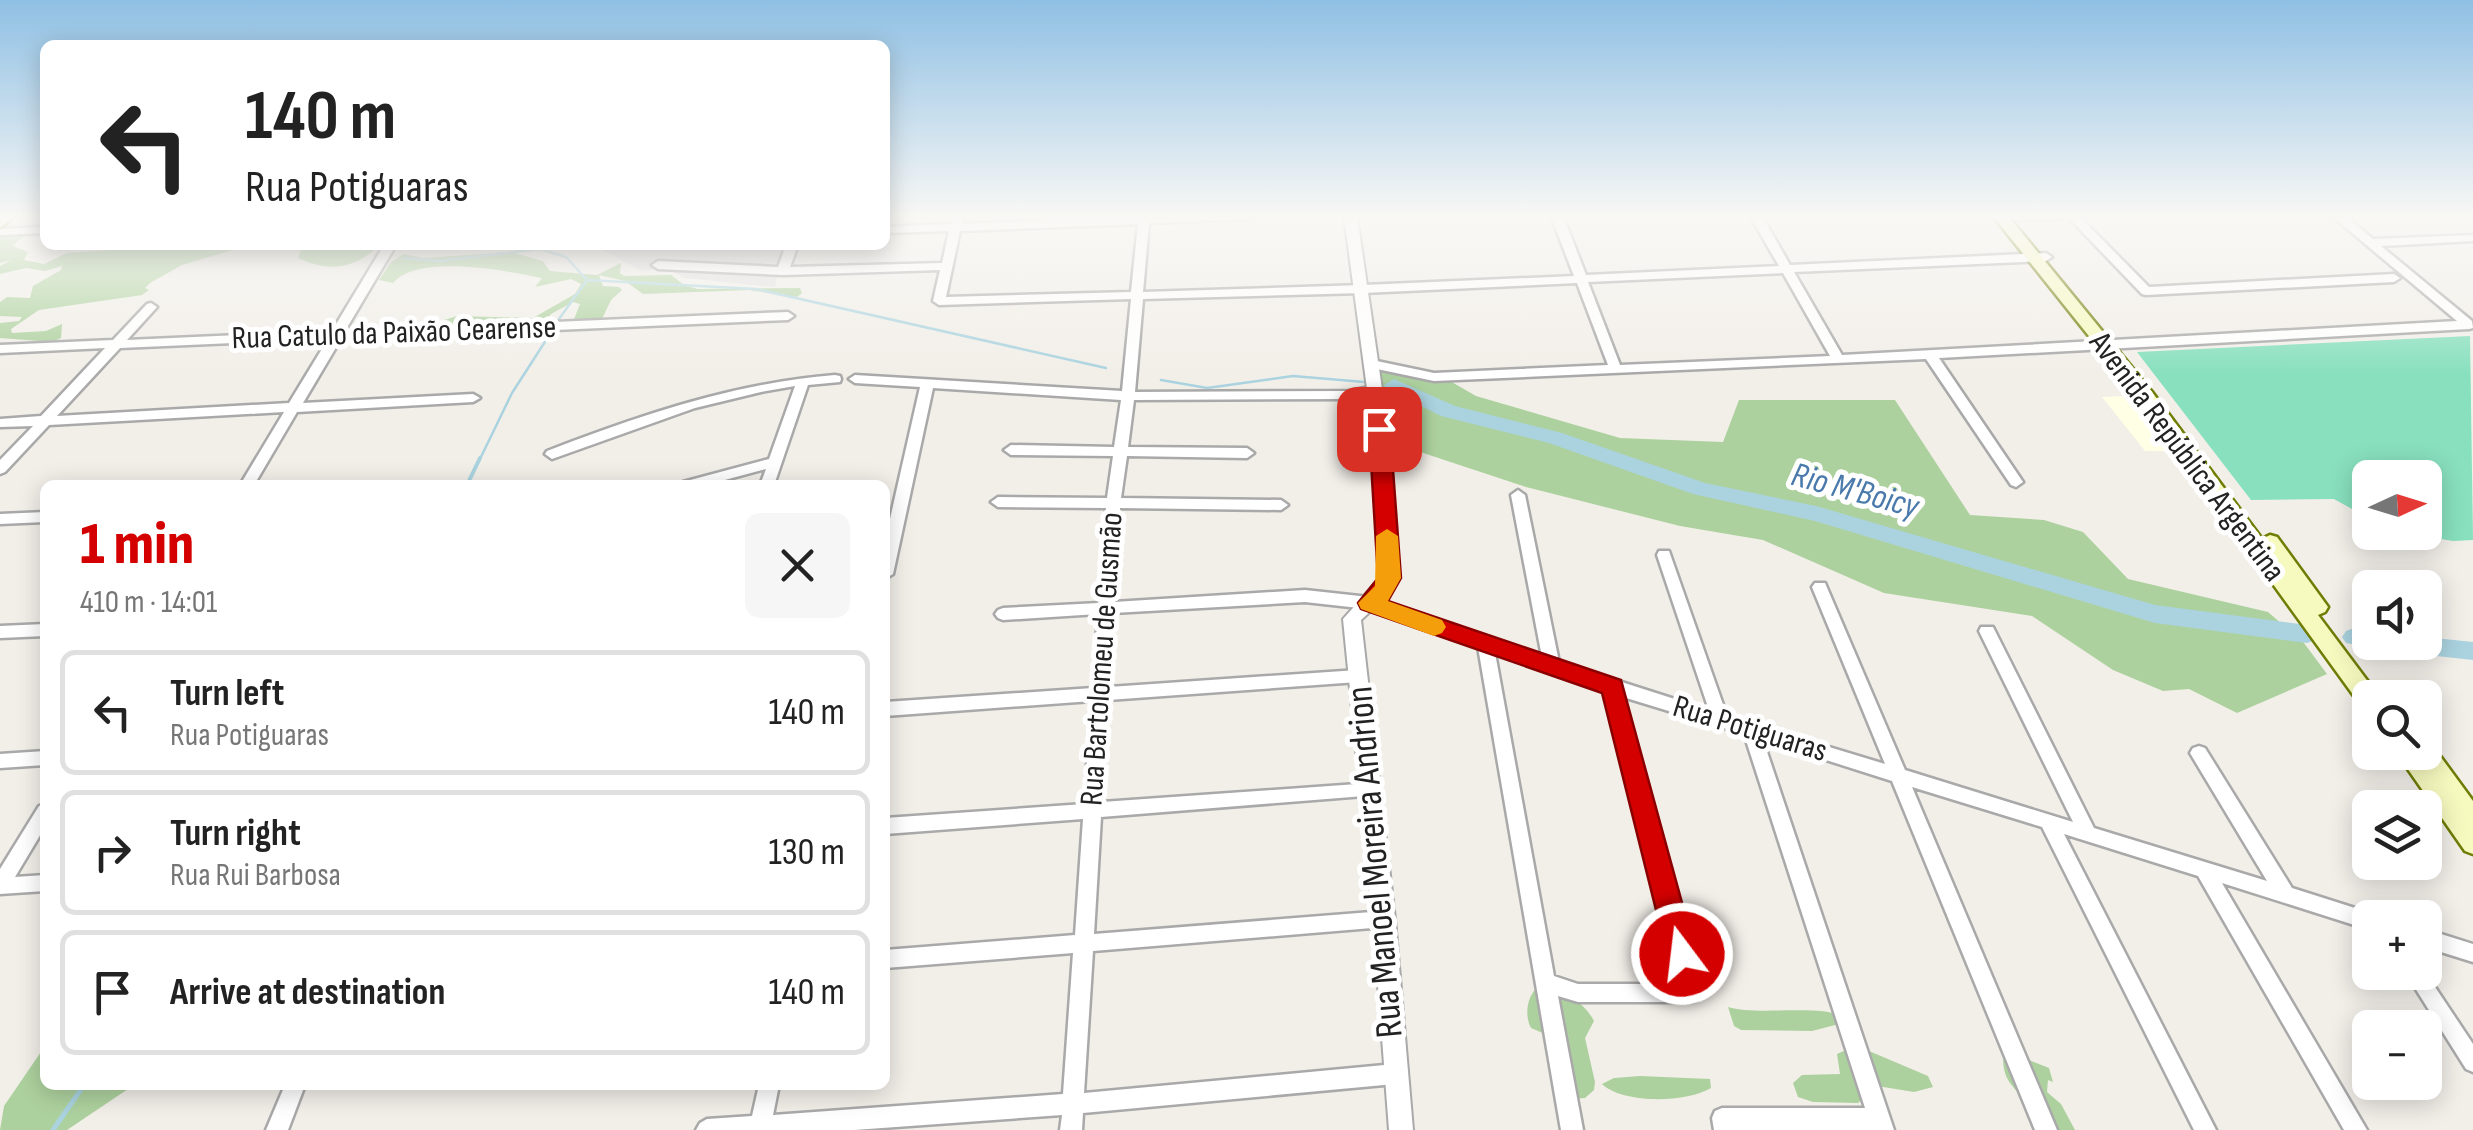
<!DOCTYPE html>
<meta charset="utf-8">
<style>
:root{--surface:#fff;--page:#f6f6f6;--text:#222;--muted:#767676;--line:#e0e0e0;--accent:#d40000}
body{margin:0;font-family:"Sofia Sans Condensed",sans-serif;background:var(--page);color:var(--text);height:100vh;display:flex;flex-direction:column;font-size:38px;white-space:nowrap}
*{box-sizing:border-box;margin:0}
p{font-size:32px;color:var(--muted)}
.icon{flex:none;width:55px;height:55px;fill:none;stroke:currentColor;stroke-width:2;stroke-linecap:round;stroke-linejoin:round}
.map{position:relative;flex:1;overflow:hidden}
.drawer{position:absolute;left:40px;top:480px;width:850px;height:610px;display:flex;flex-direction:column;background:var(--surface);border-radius:15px;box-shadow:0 5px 25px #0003}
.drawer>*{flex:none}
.banner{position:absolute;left:40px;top:40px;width:850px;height:210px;border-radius:15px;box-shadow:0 5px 25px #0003;background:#fff;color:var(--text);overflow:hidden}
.needle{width:65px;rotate:86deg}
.controls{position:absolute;left:2352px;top:460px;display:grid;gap:20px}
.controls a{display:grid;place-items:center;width:90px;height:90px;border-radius:15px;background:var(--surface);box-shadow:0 5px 25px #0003;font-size:50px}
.pin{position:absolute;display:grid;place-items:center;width:85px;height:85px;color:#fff;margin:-42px;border-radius:20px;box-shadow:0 5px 15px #0006}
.me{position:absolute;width:110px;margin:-55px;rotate:345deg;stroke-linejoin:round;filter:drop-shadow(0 0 8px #0008)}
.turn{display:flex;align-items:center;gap:35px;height:210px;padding:0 40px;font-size:45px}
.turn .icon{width:130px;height:130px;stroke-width:2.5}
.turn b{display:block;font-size:70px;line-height:85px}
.round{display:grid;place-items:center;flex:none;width:105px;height:105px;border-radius:15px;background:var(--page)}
.head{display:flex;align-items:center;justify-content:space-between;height:170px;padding:0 40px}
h1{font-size:60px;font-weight:800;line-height:75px;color:var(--accent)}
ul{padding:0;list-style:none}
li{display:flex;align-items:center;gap:30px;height:125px;margin:0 20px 15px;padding:0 20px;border:5px solid var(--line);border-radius:15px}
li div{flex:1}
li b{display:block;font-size:38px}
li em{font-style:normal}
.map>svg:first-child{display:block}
.residential{fill:#e0dfdf}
.education{fill:#ffffe5}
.forest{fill:#add19e}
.pitch{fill:#88e0be}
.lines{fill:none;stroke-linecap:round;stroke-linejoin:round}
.stream-far2{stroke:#aad3df;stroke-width:2.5}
.stream-far1{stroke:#aad3df;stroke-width:4}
.stream{stroke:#aad3df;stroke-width:5}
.river{fill:#aad3df;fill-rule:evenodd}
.minor-casing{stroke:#a9a9a9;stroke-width:5}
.tertiary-casing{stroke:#a9a9a9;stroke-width:4}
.secondary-casing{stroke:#707d05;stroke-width:5}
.minor{fill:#fff;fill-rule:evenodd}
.tertiary{fill:#fff;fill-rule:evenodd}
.secondary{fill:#f7fabf;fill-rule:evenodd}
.route{fill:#d40000;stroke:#8a0000;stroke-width:2.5}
.slow{fill:#f59e0b}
.labels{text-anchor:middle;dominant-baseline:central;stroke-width:10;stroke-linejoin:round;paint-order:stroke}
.street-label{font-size:32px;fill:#222;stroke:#fff}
.water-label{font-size:35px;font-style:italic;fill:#4a7aab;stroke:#fff}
.near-street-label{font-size:38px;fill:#222;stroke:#fff}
</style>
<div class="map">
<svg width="2473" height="1130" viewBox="0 0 2473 1130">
<rect width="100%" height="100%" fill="#f2efe9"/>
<polygon class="residential" points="593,245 784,245 775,287 685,278 668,269 642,271"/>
<polygon class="education" points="2126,396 2170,451 2145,451 2102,397"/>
<g class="forest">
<polygon points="38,224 45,225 45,231 27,233 13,246 28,252 24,260 44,264 67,253 140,248 278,245 278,247 250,245 182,265 150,283 145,288 149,290 142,295 39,310 11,329 12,333 46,331 62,324 61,338 52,342 0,338 0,323 19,321 22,317 0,316 0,302 7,297 30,298 33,286 61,270 62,266 45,271 26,268 0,274 0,266 11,260 0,263 0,234"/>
<path d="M296,245H379C355,270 328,272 298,258L302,247Z"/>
<path d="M511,252L543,261L550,271L597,275L621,263L620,273L624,276L671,275L684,285L698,289L800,288L802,293L797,297L749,290L643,294L625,281L599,275L603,286L619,287L622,290L611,300L602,319L577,322L574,319L580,304L573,302L551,314L543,325L516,333L425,326L457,316L533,318L575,294L581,284L571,279L535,287L542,278C508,271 418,253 393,283L379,280L391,262L404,254L423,258Z"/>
<polygon points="1380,370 1450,381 1476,396 1620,438 1723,442 1739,400 1895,400 1970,515 2044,520 2083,532 2128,579 2268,612 2304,643 2327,674 2237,713 2189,689 2163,691 2113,670 2032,616 1884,593 1763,540 1680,526 1526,487 1390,442"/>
<path d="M1539,986C1561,989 1584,1001 1594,1021L1585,1038L1595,1082L1594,1090L1585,1098L1570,1099L1559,1040L1531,1028C1524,1015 1527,995 1539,986Z"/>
<path d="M1728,1007C1757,1016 1819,1004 1840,1016L1843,1023L1812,1031L1741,1030L1734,1026Z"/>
<polygon points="45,1046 45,1085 134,1085 67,1130 0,1130 4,1106"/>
<polygon points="1848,1049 1869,1051 1928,1076 1933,1087 1914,1092 1877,1086 1858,1103 1813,1102 1798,1097 1793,1083 1802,1075 1840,1074 1837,1054"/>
<path d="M2011,1053L2049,1068L2053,1082L2048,1080L2047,1092L2061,1104L2075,1130H2037C2034,1122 2033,1111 2028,1105C2016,1087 2004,1084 2003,1060Z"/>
<path d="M1640,1076L1710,1079L1711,1088C1686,1103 1623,1104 1602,1084L1614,1078Z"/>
</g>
<polygon class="pitch" points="2470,336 2473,540 2453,541 2406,533 2425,532 2425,478 2370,478 2370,519 2334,499 2251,500 2137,352"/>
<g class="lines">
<g class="stream-far2">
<polyline points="365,245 368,248"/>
<polyline points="404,258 439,261 540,249 566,257 587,280 756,289 1106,368"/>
<polyline points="559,319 587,280"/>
<polyline points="1161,380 1207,388 1293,376 1364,382"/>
<polyline points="479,461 512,393 550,334"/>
</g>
<polyline class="stream-far1" points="467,485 480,458"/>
<polyline class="stream" points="53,1130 84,1085"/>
<g class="river">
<polygon points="1394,379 1455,406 1562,433 1705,483 1816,506 2155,605 2307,625 2315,628 2319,634 2315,640 2307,643 2155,623 1815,521 1693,494 1549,443 1441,416 1387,389 1384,385"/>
<polygon points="2354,628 2370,629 2370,642 2378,644 2370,647 2346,643 2342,637 2346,631"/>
<polygon points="2425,637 2473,642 2473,660 2391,651 2383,648 2379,642 2425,642"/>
</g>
<g class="minor-casing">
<g id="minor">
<path d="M952,216H964L962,224L1138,216H1256L1250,219L1149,223L1143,292L1363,285L1574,276L1551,216H1563L1586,275L1779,266L1750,216H1762L1790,265L2046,253L2052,257L2046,261L1794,272L1842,355L2457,321L2332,216H2345L2373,239L2473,235V241L2381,246L2472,321L2473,328L2469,329L1939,358L2023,482L2016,487L2011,485L1926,359L1434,381L1372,368L1366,364L1372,360L1434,373L1608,365L1577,283L1363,293L1143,299L1135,392L1350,391L1374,386L1381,390L1379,393L1350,399L1134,400L1128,447L1247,448L1254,453L1247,458L1127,456L1121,498L1281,500L1288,505L1281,510L1120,508L1114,602L1305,590L1369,597L1542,657L1511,495L1518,490L1525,495L1559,662L1709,710L1657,555L1659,551H1669L1727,716L1885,764L1812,587L1815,583H1825L1905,770L2073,822L1979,631L1981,627H1993L2094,828L2267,881L2190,753L2193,748L2199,746L2205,748L2292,888L2377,915L2378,918H2370V930L2222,883L2367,1130H2344L2198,876L2064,834L2216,1130H2194L2042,827L1912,787L2057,1130H2035L1892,781L1763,740L1894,1130H1714L1712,1118L1715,1111L1722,1108H1865L1744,734L1623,697L1701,993L1698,1000L1691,1002H1578L1558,996L1583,1130H1561L1478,647L1368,609L1305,602L1113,613L1109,687L1358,670L1364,672L1366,676L1364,680L1358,682L1108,700L1102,802L1371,783L1377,785L1380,790L1377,795L1101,817L1094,934L1384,911L1391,913L1393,919L1391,925L1384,927L1093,951L1084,1093L1395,1064L1402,1067L1405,1074L1402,1081L1395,1084L1083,1113L1082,1130H1060L1062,1115L854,1130H696L700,1123L707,1119L752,1116L759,1085H779L773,1115L1063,1094L1073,953L885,968V950L1075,935L1083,819L885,834V818L1084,804L1092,701L885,716V702L1093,688L1098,614L1003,620L998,618L995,614L998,610L1003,608L1099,603L1106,508L998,507L991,502L998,497L1107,498L1113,456L1011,455L1004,450L1011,445L1114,447L1121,400L933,388L893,574L885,579V541L920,387L855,383L849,379L855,375L1122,391L1131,299L939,305L933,301L940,270L783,275L658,269L652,265L658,261L778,267L786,245H798L790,267L942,263L949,231L885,233V227L951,224ZM1138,224L1131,292L946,297L960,231ZM1783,273L1830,356L1620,365L1588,282ZM1495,653L1605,691L1679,984H1578L1554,976Z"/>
<polygon points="2009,216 2065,216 2059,219 2014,220 2010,219"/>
<polygon points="2067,216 2079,216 2149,287 2394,274 2400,278 2394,282 2146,295 2142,294"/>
<polygon points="45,227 45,233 0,235 0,229"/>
<path d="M384,245H396L345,331L788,312L794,316L788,320L341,339L303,403L473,394L480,398L473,402L297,412L254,485H240L284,412L49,425L5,472L0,474V460L33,426L0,427V419L41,416L105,348L0,353V345L113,340L147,304L151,303L157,307L127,340L332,331ZM328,339L289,403L57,416L120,348Z"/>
<path d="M835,375L840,376L841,379L840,382L808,385L774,485H760L766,469L706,485H681L683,482L769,459L795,386L761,392L695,408L552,459L545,454L547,451C641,415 734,383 835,375Z"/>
<polygon points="45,512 45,522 0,524 0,514"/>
<polygon points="45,624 45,636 0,638 0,626"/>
<polygon points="45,751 45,765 0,768 0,754"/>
<polygon points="45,804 45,827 15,877 45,875 45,891 0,894 0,869 39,806"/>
<polygon points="2425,929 2473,944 2473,962 2425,947"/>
<polygon points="2405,972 2425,972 2473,1044 2473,1072 2466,1069"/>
<polygon points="285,1085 305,1085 288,1130 266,1130"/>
</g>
</g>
<g class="tertiary-casing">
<polygon id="tertiary" points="1344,216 1357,216 1383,396 1398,578 1388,595 1361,620 1395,919 1413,1130 1389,1130 1373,919 1343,619 1380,578 1368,396"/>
</g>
<g class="secondary-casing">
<g id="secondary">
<polygon points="0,216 15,216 0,228"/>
<polygon points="1993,216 2008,216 2152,392 2262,539 2270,535 2277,537 2328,607 2325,612 2318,615 2378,695 2379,698 2370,698 2370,710 2362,707 2140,400"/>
<polygon points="2425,743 2432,745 2473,801 2473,854 2465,851 2396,752 2425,752"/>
</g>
</g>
<use href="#minor" class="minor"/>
<use href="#tertiary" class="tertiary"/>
<use href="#secondary" class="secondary"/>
</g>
<linearGradient id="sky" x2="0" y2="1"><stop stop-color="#8fc0e4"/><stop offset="0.58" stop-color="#f9f8f5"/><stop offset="1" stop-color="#f9f8f5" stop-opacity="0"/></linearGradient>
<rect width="2473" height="374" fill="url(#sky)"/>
<polygon class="route" points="1379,422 1390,429 1401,578 1388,601 1621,680 1696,954 1692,964 1682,968 1671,964 1667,954 1602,693 1361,609 1358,603 1378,578 1369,429"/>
<polygon class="slow" points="1387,529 1398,536 1401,578 1388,601 1442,620 1446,627 1442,633 1434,636 1361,609 1358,603 1375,586 1376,536"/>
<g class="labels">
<g class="street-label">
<text transform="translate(394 333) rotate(-2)">Rua Catulo da Paixão Cearense</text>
<text transform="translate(2187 457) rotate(53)">Avenida República Argentina</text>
<text transform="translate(1102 659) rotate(-86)">Rua Bartolomeu de Gusmão</text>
<text transform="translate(1750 729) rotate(17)">Rua Potiguaras</text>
</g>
<g class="water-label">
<text transform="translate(1855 491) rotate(15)">Rio M'Boicy</text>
</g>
<g class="near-street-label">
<text transform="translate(1375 862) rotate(-95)">Rua Manoel Moreira Andrion</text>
</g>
</g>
</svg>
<div class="controls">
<a><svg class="needle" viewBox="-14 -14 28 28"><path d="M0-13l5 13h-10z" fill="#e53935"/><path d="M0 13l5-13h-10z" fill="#767676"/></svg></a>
<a><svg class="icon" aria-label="sound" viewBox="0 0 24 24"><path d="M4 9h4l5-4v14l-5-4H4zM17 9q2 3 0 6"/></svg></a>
<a><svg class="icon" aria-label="search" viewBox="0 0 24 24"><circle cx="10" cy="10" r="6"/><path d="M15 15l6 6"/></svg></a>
<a><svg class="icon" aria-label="layers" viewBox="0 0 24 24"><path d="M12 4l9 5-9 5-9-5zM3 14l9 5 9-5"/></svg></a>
<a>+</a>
<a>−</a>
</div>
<div class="pin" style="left:1379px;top:429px;background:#d93025"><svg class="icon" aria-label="arrive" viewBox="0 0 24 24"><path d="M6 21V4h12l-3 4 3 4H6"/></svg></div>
<svg class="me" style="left:1682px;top:954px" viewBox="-20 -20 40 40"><circle r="17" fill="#d40000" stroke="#fff" stroke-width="3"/><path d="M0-11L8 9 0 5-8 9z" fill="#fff"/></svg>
<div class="banner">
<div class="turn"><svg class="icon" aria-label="left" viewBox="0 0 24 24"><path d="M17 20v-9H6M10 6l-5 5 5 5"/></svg><div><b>140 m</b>Rua Potiguaras</div></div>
</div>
<section class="drawer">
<div class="head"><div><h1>1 min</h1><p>410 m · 14:01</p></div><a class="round"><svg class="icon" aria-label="close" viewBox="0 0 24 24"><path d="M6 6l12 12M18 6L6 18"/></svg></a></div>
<ul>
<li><svg class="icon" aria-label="left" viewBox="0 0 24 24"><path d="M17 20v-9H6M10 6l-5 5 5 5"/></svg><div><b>Turn left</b><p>Rua Potiguaras</p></div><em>140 m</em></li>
<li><svg class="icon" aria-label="right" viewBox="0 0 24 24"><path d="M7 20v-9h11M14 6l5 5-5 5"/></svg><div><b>Turn right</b><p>Rua Rui Barbosa</p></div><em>130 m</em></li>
<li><svg class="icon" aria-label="arrive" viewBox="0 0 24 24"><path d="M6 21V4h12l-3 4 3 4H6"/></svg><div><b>Arrive at destination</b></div><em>140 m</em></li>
</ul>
</section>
</div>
